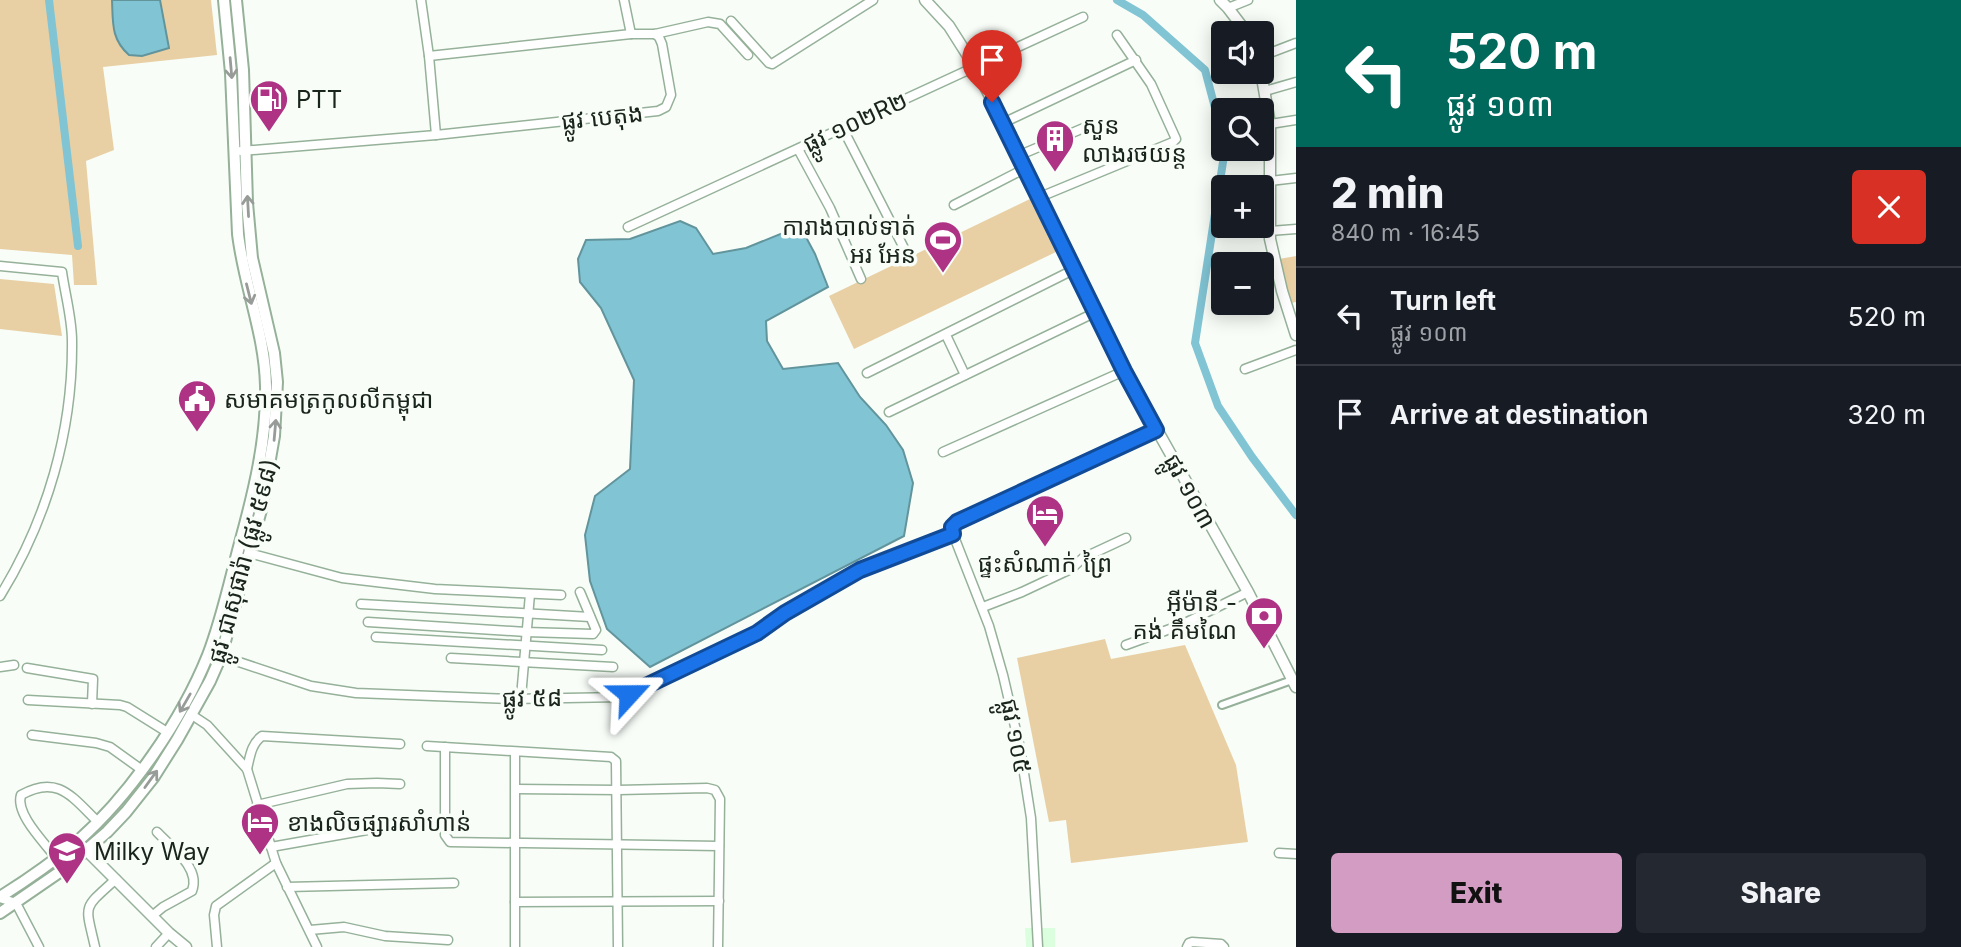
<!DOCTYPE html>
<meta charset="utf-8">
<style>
:root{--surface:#171b24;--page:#242831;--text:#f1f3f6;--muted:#9ea1a6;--line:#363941;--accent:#d39dc3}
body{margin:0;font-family:Inter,"Noto Sans Khmer",sans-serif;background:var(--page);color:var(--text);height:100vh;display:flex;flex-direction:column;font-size:26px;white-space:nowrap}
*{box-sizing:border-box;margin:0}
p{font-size:23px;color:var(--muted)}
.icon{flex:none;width:38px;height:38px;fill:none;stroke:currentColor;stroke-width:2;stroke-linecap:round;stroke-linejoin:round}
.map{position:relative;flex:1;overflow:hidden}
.panel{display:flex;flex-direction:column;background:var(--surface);width:665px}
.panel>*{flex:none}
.top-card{background:#00695c;color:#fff;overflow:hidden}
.tools{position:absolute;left:1211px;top:21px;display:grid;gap:14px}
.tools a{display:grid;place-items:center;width:63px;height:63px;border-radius:7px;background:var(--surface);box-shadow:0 4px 18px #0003;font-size:35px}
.pin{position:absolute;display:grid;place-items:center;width:60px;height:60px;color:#fff;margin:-72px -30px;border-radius:50% 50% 50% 0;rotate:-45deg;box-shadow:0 0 7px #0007}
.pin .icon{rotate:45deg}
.me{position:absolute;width:77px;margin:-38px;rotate:66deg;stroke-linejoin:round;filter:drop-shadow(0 0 5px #0008)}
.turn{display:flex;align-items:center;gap:24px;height:147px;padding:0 35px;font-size:32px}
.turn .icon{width:91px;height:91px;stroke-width:2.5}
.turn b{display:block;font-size:49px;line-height:60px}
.round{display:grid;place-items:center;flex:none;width:74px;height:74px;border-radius:7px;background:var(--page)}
.head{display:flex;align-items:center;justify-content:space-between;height:119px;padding:0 35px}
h1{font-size:42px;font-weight:800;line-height:52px}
.cta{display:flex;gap:14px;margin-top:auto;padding:14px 35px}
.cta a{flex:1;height:80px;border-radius:7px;background:var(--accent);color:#111;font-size:28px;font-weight:800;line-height:80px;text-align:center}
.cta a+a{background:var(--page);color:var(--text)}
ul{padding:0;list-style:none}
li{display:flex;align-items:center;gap:21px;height:98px;padding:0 35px;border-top:2px solid var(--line)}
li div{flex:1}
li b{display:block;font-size:26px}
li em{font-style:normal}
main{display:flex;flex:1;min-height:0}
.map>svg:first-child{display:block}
.built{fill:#dafede}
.green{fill:#e8d0a4}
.water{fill:#81c4d4;stroke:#62949c;stroke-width:2}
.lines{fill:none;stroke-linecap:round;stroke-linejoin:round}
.canal{stroke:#81c4d4;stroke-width:8}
.pedestrian-casing{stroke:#96b199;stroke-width:10}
.minor-casing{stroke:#96b199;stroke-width:11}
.tertiary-casing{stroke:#96b199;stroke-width:13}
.secondary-casing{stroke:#96b199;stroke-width:14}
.pedestrian{stroke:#fff;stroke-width:6}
.minor{stroke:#fff;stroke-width:8}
.tertiary{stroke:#fff;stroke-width:10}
.secondary{stroke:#fff;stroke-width:10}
.oneway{stroke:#989c98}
.route-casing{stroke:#114b97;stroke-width:18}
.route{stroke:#1a73e8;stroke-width:12}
.labels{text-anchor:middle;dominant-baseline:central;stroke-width:7;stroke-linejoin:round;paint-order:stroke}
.poi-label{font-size:24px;fill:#19241b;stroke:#f8fdf8;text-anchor:start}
.street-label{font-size:24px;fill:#19241b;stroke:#f8fdf8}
</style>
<main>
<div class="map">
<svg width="1296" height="947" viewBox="0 0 1296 947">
<rect width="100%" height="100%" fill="#f8fdf8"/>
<polygon class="built" points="1025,928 1055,928 1055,947 1026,947"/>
<g class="green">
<polygon points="0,0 211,0 217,55 103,67 114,150 86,161 97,285 74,285 72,255 0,249"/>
<polygon points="1032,198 1058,251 854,349 829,296"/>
<polygon points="1296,256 1296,302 1291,303 1279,259"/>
<polygon points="0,279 54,284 62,336 0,329"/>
<polygon points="1105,639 1111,659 1185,645 1236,765 1248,842 1071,863 1066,820 1049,822 1017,658"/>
</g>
<g class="water">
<path d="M112,0H160L169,48L142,56L129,55C111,39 113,23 112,0Z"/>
<polygon points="680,221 696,228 713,254 746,248 800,226 815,254 828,287 766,321 767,341 783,369 838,363 860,397 886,425 903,450 913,483 904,536 650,667 607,629 590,581 585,535 595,496 630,469 634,380 601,308 580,282 578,259 586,240 630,239"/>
</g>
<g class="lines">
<g class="canal">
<polyline points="49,0 78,246"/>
<polyline points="1117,0 1143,15 1205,70 1223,138"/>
<polyline points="1225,149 1195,343 1218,406 1252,457 1296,515"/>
</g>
<g class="pedestrian-casing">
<polyline id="pedestrian" points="1222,705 1292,680"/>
</g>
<g class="minor-casing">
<g id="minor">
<polyline points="421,0 429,56 436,135"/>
<polyline points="624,0 631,34"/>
<polyline points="1228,8 1248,0"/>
<polyline points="731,21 769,63 772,64 873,0"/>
<polyline points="429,56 631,34 655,34 708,22 720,24 748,55"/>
<polyline points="1262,56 1296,43"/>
<polyline points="1265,91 1296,82"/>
<polyline points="1003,123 1136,60"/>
<polyline points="1270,124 1296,120"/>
<polyline points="842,127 907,254"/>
<polyline points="798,149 830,208 861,279"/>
<polyline points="241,151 436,135 658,111 666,107 671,95 662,44 659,37 655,34"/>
<polyline points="1020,155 1086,127"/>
<polyline points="1270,181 1296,178"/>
<polyline points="1040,197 1173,142 1176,139 1151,84 1117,35"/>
<polyline points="954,205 1026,168"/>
<polyline points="628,227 1083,17"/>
<polyline points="1269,231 1296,229"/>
<path d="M0,266L62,272C65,294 72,318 72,341C73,431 47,520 0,596"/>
<polyline points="946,335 965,375"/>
<polyline points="1245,369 1296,350"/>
<polyline points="867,373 1075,269"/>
<polyline points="889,412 1096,312"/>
<polyline points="943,452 1124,371"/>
<polyline points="249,553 342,578 435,589 561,595"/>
<polyline points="361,604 590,617"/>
<polyline points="983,607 1022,592 1071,569 1083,558 1126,538"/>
<polyline points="368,622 526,632 593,634 596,630 580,592"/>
<polyline points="376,637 602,650"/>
<polyline points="1126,645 1181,625 1248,592"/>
<polyline points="221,656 311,686 356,693 511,699 622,697 644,688 757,633 785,613 860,570 953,534"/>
<polyline points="451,658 613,667"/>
<polyline points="0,667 14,665"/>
<polyline points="27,668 93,679 92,704"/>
<polyline points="521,697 530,594"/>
<polyline points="28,700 120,705 127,707 167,732"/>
<polyline points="192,715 207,725 247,769 276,863 317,947"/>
<polyline points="32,735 96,743 110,747 142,770"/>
<polyline points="427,746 611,757 616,761 618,947"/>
<polyline points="445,747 445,835 450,842 719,846"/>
<polyline points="515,753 515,947"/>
<path d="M247,769C250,757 251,744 262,736L400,744"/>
<polyline points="516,789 618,790 707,788 715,790 720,799 718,947"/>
<polyline points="257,805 347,784 377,783 400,784"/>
<polyline points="271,847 367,830"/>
<polyline points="1279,853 1296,854"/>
<path d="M56,858C45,843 15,814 21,795C58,774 72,797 98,822"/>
<polyline points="287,887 454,883"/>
<polyline points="0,898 16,903 39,947"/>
<polyline points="515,902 719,901"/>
<path d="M152,916L163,907L192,891C201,868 171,847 157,832"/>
<polyline points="310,930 344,927 385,936 448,940"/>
<path d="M95,947C85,903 82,910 116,879"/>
<polyline points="156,947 169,933"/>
<polyline points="217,947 214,915 216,906 276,863"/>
<polyline points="1038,947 1031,818 1020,748 1003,675 989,626 953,534 952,527 957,522 1156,430"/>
<polyline points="1187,947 1189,943 1192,942 1221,944 1224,947"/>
</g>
</g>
<g class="tertiary-casing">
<g id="tertiary">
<polyline points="925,0 949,26 975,67 1020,155 1124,371 1248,592 1296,687"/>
<polyline points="1220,0 1228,8 1247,33"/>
<polyline points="1261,72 1270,124 1270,239 1282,291 1296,335"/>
<polyline points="81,845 169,933 186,947"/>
</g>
</g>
<g class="secondary-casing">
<g id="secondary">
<path d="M0,897C27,880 53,862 78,841C130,795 182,720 208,655C222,619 230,580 240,543C254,492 267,439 266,386C265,334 244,285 238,234L231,73L224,0"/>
<polyline points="0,913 64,869 107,832 126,812 153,778 177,740 210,681 221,656 261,510 274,436 277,382 274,353 252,258 247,203 243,70 236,0"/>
</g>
</g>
<use href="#pedestrian" class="pedestrian"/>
<use href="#minor" class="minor"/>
<use href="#tertiary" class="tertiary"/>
<use href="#secondary" class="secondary"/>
</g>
<defs><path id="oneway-shaft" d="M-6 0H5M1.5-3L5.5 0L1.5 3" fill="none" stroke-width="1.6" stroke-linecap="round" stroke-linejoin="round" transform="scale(1.75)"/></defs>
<g class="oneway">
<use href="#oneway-shaft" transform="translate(231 68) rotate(85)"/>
<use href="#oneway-shaft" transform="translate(248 206) rotate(-93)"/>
<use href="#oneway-shaft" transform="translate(249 294) rotate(76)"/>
<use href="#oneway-shaft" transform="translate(275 430) rotate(-85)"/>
<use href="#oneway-shaft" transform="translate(185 703) rotate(120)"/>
<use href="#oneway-shaft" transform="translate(151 779) rotate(-54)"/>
</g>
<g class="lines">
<g class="route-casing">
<polyline id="route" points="629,694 757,633 785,613 860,570 953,534 952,527 957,522 1156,430 1124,371 992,102"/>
</g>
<use href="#route" class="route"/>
</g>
<defs>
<g id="fuel-pin" transform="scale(2.0125)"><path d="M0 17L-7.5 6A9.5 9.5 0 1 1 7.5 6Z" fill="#ae3385" stroke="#f8fdf8"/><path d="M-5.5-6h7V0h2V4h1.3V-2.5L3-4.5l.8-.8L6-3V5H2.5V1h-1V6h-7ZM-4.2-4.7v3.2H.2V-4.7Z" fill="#fff"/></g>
<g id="building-pin" transform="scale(2.0125)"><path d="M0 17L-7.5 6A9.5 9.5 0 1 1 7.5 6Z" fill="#ae3385" stroke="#f8fdf8"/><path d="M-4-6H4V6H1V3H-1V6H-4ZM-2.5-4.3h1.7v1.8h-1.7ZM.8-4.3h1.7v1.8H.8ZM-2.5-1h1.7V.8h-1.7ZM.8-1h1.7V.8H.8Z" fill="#fff"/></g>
<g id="stadium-pin" transform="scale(2.0125)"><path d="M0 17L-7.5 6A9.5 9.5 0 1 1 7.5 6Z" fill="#ae3385" stroke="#f8fdf8"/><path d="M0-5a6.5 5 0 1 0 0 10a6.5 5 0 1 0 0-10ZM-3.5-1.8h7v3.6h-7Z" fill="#fff"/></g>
<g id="civic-pin" transform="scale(2.0125)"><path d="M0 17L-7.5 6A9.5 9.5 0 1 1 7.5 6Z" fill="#ae3385" stroke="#f8fdf8"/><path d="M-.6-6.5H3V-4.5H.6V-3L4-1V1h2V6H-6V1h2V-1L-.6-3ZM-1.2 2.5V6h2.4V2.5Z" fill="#fff"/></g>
<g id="hotel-pin" transform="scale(2.0125)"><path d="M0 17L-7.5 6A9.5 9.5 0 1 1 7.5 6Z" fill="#ae3385" stroke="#f8fdf8"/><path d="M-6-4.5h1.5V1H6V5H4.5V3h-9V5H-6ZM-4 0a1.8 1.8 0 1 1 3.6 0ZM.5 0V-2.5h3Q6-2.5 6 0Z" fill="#fff"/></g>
<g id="bank-pin" transform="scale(2.0125)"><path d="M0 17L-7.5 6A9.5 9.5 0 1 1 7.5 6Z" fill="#ae3385" stroke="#f8fdf8"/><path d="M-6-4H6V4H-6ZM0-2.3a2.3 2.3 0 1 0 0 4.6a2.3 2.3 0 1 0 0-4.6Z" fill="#fff"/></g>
<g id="school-pin" transform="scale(2.0125)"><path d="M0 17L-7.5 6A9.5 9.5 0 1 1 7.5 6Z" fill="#ae3385" stroke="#f8fdf8"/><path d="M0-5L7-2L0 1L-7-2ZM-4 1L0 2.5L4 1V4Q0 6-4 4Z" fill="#fff"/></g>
</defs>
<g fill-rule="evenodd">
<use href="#fuel-pin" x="269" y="99"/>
<use href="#building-pin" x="1055" y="139"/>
<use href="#stadium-pin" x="943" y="240"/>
<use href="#civic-pin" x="197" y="399"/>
<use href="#hotel-pin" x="1045" y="514"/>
<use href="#bank-pin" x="1264" y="616"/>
<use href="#hotel-pin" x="260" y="822"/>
<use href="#school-pin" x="67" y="851"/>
</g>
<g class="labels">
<g class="poi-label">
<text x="296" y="99">PTT</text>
<text x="1082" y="125">សួន<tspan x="1082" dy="28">លាងរថយន្ត</tspan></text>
<text x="916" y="226" text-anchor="end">ការាងបាល់ទាត់<tspan x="916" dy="28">អរ អែន</tspan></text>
<text x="224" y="399">សមាគមត្រកូលលីកម្ពុជា</text>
<text x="1045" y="563" text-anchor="middle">ផ្ទះសំណាក់ ព្រៃ</text>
<text x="1237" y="602" text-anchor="end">អ៊ីម៉ានី -<tspan x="1237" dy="28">គង់ គឹមណៃ</tspan></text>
<text x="287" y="822">ខាងលិចផ្សារសាំហាន់</text>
<text x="94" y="851">Milky Way</text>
</g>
<g class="street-label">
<text transform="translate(602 117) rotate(-6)">ផ្លូវ បេតុង</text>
<text transform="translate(855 122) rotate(-25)">ផ្លូវ ១០២R២</text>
<text transform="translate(1190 491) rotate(61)">ផ្លូវ ១០៣</text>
<text transform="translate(243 561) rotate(-75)">ផ្លូវ ជាសុផារ៉ា (ផ្លូវ ៥៩៨)</text>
<text transform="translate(532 698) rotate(-1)">ផ្លូវ ៥៨</text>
<text transform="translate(1016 736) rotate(79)">ផ្លូវ ១០៥</text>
</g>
</g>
</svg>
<div class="tools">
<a><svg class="icon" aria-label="sound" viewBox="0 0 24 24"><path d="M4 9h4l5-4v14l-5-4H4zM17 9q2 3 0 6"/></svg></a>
<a><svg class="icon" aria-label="search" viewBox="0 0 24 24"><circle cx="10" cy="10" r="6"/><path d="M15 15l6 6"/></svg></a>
<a>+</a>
<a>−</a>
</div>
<div class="pin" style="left:992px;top:102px;background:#d93025"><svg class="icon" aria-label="arrive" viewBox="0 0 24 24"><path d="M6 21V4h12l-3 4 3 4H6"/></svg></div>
<svg class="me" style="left:629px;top:694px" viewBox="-20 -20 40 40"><path d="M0-17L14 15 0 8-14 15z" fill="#1a73e8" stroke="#fff" stroke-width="4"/></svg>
</div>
<section class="panel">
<div class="top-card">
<div class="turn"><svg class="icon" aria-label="left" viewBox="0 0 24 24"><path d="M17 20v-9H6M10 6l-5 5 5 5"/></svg><div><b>520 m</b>ផ្លូវ ១០៣</div></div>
</div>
<div class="head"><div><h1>2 min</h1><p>840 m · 16:45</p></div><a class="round" style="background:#d93025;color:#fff"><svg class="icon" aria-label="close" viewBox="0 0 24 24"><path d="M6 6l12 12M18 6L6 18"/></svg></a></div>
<ul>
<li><svg class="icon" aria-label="left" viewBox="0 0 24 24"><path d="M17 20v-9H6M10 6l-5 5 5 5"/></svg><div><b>Turn left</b><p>ផ្លូវ ១០៣</p></div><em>520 m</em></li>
<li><svg class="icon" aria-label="arrive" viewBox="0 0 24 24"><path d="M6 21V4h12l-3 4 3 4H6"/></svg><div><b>Arrive at destination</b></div><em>320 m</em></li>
</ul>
<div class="cta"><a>Exit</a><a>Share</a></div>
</section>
</main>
